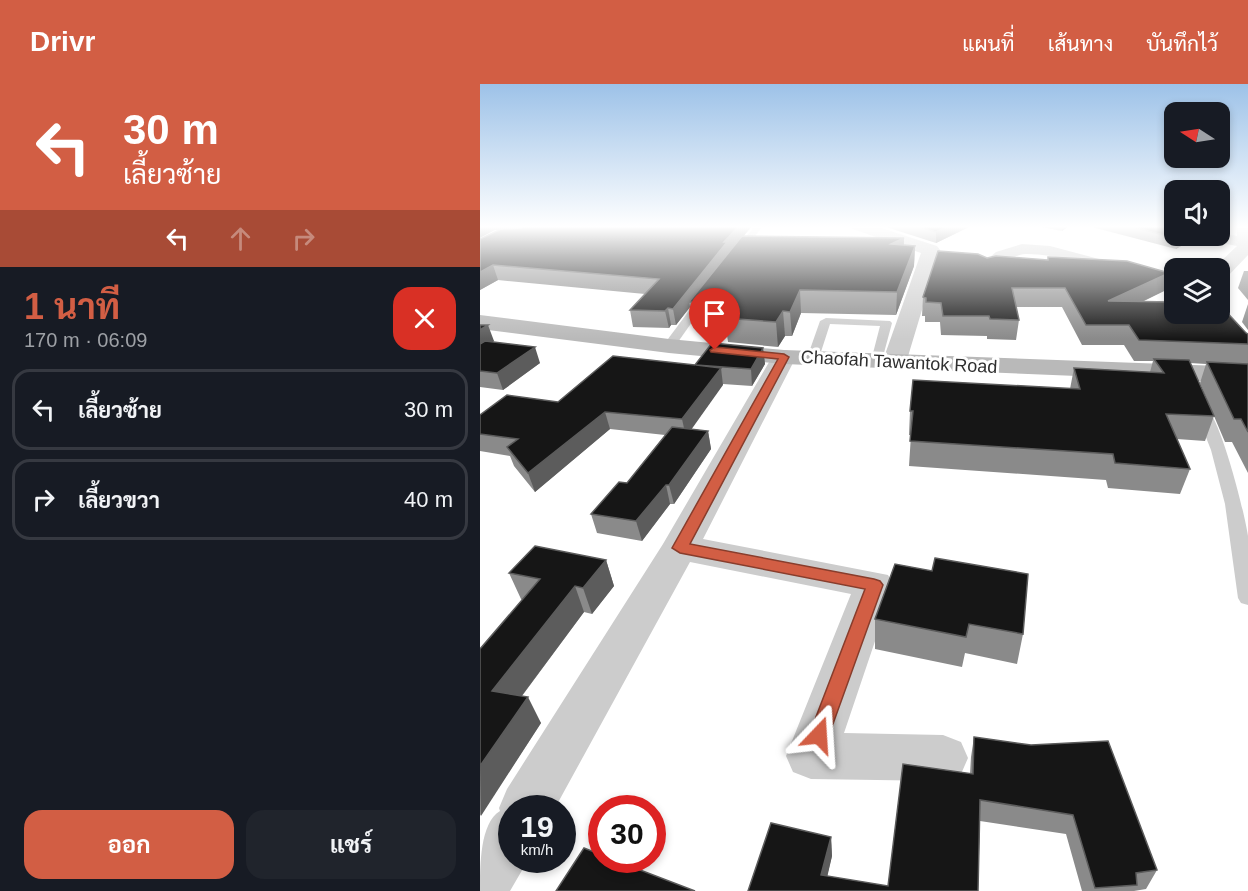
<!DOCTYPE html>
<html lang="th">
<meta charset="utf-8">
<style>
:root{--surface:#171b24;--page:#20242c;--text:#f1f3f6;--muted:#9ea1a6;--line:#363941;--accent:#d25e44}
body{margin:0;font-family:Helvetica,Sarabun,sans-serif;background:var(--page);color:var(--text);height:100vh;display:flex;flex-direction:column;font-size:22px;white-space:nowrap}
*{box-sizing:border-box;margin:0}
p{font-size:20px;color:var(--muted)}
.icon{flex:none;width:33px;height:33px;fill:none;stroke:currentColor;stroke-width:2;stroke-linecap:round;stroke-linejoin:round}
.map{position:relative;flex:1;overflow:hidden}
.details{display:flex;flex-direction:column;background:var(--surface);width:480px}
.details>*{flex:none}
.top-card{background:#d25e44;color:#fff;overflow:hidden}
.needle{width:39px;rotate:282deg}
.fabs{position:absolute;left:684px;top:18px;display:grid;gap:12px}
.fabs a{display:grid;place-items:center;width:66px;height:66px;border-radius:12px;background:var(--surface);box-shadow:0 3px 9px #0003;font-size:30px}
.speed{position:absolute;left:18px;top:711px;display:flex;gap:12px;font-size:30px;font-weight:700;text-align:center}
.speed>*{display:grid;place-content:center;width:78px;height:78px;border-radius:50%;background:var(--surface);box-shadow:0 3px 9px #0003;line-height:1}
.speed small{font-size:15px;font-weight:400}
.speed .limit{border:9px solid #d22;background:#fff;color:#111}
.pin{position:absolute;display:grid;place-items:center;width:51px;height:51px;color:#fff;margin:-62px -26px;border-radius:50% 50% 50% 0;rotate:-45deg;box-shadow:0 0 6px #0007}
.pin .icon{rotate:45deg}
.me{position:absolute;width:66px;margin:-33px;rotate:20deg;stroke-linejoin:round;filter:drop-shadow(0 0 4px #0008)}
.turn{display:flex;align-items:center;gap:21px;height:126px;padding:0 24px;font-size:27px}
.turn .icon{width:78px;height:78px;stroke-width:2.5}
.turn b{display:block;font-size:42px;line-height:51px}
.lanes{display:flex;align-items:center;height:57px;padding:0 24px;background:#0003;justify-content:center;gap:30px;direction:ltr}
.lanes .off{opacity:.35}
.round{display:grid;place-items:center;flex:none;width:63px;height:63px;border-radius:18px;background:var(--page)}
.summary{display:flex;align-items:center;justify-content:space-between;height:102px;padding:0 24px}
h1{font-size:36px;font-weight:700;line-height:45px;color:var(--accent)}
.cta{display:flex;gap:12px;margin-top:auto;padding:12px 24px}
.cta a{flex:1;height:69px;border-radius:18px;background:var(--accent);color:#fff;font-size:24px;font-weight:700;line-height:69px;text-align:center}
.cta a+a{background:var(--page);color:var(--text)}
ul{padding:0;list-style:none}
li{display:flex;align-items:center;gap:18px;height:81px;margin:0 12px 9px;padding:0 12px;border:3px solid var(--line);border-radius:18px}
li div{flex:1}
li b{display:block;font-size:22px}
li em{font-style:normal}
header{display:flex;align-items:center;gap:36px;box-sizing:border-box;height:84px;padding:0 30px;background:var(--accent);color:#fff}
header strong{font-size:28px}
nav{display:flex;gap:33px;margin-inline-start:auto;font-size:21px}
main{display:flex;flex:1;min-height:0}
.map>svg:first-child{display:block}
.lines{fill:none;stroke-linecap:round;stroke-linejoin:round}
.lane{fill:#ccc;fill-rule:evenodd}
.street{fill:#ccc;fill-rule:evenodd}
.secondary{fill:#b9b9b9;fill-rule:evenodd}
.wall{fill:#8a8a8a}
.shaded-wall{fill:#5c5c5c}
.building{fill:#161616;stroke:#5c5c5c;stroke-width:1.5}
.route{fill:#d25e44;stroke:#883d2c;stroke-width:1.5}
.labels{text-anchor:middle;dominant-baseline:central;stroke-width:6;stroke-linejoin:round;paint-order:stroke}
.far-street-label{font-size:18px;fill:#2f2f2f;stroke:#fff}
</style>
<header>
<strong>Drivr</strong>
<nav><a>แผนที่</a><a>เส้นทาง</a><a>บันทึกไว้</a></nav>
</header>
<main>
<section class="details">
<div class="top-card">
<div class="turn"><svg class="icon" aria-label="left" viewBox="0 0 24 24"><path d="M17 20v-9H6M10 6l-5 5 5 5"/></svg><div><b>30 m</b>เลี้ยวซ้าย</div></div>
<div class="lanes"><svg class="icon" aria-label="left" viewBox="0 0 24 24"><path d="M17 20v-9H6M10 6l-5 5 5 5"/></svg><svg class="icon off" aria-label="ahead" viewBox="0 0 24 24"><path d="M12 20V5M6 11l6-6 6 6"/></svg><svg class="icon off" aria-label="right" viewBox="0 0 24 24"><path d="M7 20v-9h11M14 6l5 5-5 5"/></svg></div>
</div>
<div class="summary"><div><h1>1 นาที</h1><p>170 m · 06:09</p></div><a class="round" style="background:#d93025;color:#fff"><svg class="icon" aria-label="close" viewBox="0 0 24 24"><path d="M6 6l12 12M18 6L6 18"/></svg></a></div>
<ul>
<li><svg class="icon" aria-label="left" viewBox="0 0 24 24"><path d="M17 20v-9H6M10 6l-5 5 5 5"/></svg><div><b>เลี้ยวซ้าย</b></div><em>30 m</em></li>
<li><svg class="icon" aria-label="right" viewBox="0 0 24 24"><path d="M7 20v-9h11M14 6l5 5-5 5"/></svg><div><b>เลี้ยวขวา</b></div><em>40 m</em></li>
</ul>
<div class="cta"><a>ออก</a><a>แชร์</a></div>
</section>
<div class="map">
<svg width="768" height="807" viewBox="0 0 768 807">
<rect width="100%" height="100%" fill="#fff"/>
<g class="lines">
<g class="lane">
<polygon points="275,142 283,142 260,171 254,171 254,167"/>
<polygon points="224,211 229,214 193,265 185,265 185,259 220,212"/>
<polygon points="346,234 410,237 412,239 401,280 397,281 391,277 400,242 350,240 339,274 333,278 329,277 327,274 340,237"/>
<path d="M721,319C739,323 765,431 768,452C768,474 768,499 768,521L761,519L758,514L745,420L731,366L714,323Z"/>
</g>
<g class="street">
<polygon points="371,142 395,142 457,162 460,166 426,279 423,284 414,286 405,284 402,279 441,169 373,145"/>
<polygon points="757,142 768,142 768,171 747,193 740,195 740,184 734,184 757,162 724,156 722,152 740,152 740,149 757,152"/>
<path d="M542,160L570,162L694,195V207C649,198 590,169 545,170C527,171 518,193 499,188L497,184L516,168Z"/>
<path d="M304,266L313,268L316,273L223,455L408,491L414,501L364,649L463,651L481,658L488,674L481,690L463,697L331,695L313,688L306,672L371,510L210,478L75,724H32V776H48L30,807H0C0,781 0,739 20,727L19,724L27,705L183,460L292,273L295,268Z"/>
</g>
<polygon class="secondary" points="0,231 189,255 304,266 768,283 768,299 304,280 189,269 0,245"/>
</g>
<g class="wall">
<polygon points="0,142 272,142 263,152 424,154 424,161 435,162 434,182 416,231 321,229 312,252 305,252 298,263 248,258 246,244 213,242 210,223 196,241 191,241 189,244 153,243 150,226 165,210 18,196 0,206 0,155 36,144 15,146"/>
<polygon points="403,142 491,142 456,159"/>
<polygon points="556,142 589,142 582,147"/>
<polygon points="608,142 694,142 694,152 718,152 696,165"/>
<polygon points="507,174 689,189 684,207 662,218 768,250 768,389 752,358 745,358 720,299 726,280 710,279 734,332 725,357 697,355 710,385 700,410 628,404 626,396 429,382 431,351 429,351 430,327 590,305 594,284 670,288 673,277 654,277 644,261 602,261 582,223 536,223 539,236 536,256 507,255 507,252 461,251 460,238 445,238 445,232 442,232 443,213"/>
<polygon points="764,187 768,187 768,216 758,204"/>
<polygon points="768,220 768,246 762,238"/>
<polygon points="0,241 14,257 12,258 60,279 23,306 0,303"/>
<polygon points="283,264 285,280 272,302 243,300 211,345 228,347 231,365 194,420 190,420 162,457 117,449 111,430 147,399 185,351 130,345 55,408 34,382 30,372 0,367 0,331 78,318 215,281"/>
<polygon points="126,476 134,502 112,530 104,528 42,612 61,639 0,732 0,565 42,516 41,515 29,489"/>
<polygon points="415,480 543,550 537,580 485,569 482,583 395,565 395,535"/>
<polygon points="494,653 677,786 666,805 654,807 602,807 586,750 500,737 498,807 268,807 351,753 352,772 347,792 408,802 490,690 491,673"/>
</g>
<g class="shaded-wall">
<polygon points="0,142 38,142 39,144 15,146 0,154"/>
<polygon points="259,142 272,142 209,218 210,223 196,241 193,225 244,158"/>
<polygon points="470,142 491,142 456,159 456,148"/>
<polygon points="583,142 589,142 582,147"/>
<polygon points="704,152 718,152 696,165 699,155"/>
<polygon points="424,154 423,174 411,160"/>
<polygon points="435,162 434,182 416,231 417,208"/>
<polygon points="13,181 18,196 0,206 0,188"/>
<polygon points="689,189 684,207 624,236 628,217"/>
<polygon points="320,206 321,229 312,252 310,228"/>
<polygon points="188,224 191,241 189,244 185,227"/>
<polygon points="303,227 305,252 298,263 296,238"/>
<polygon points="8,241 14,257 0,266 0,246"/>
<polygon points="55,263 60,279 23,306 17,289"/>
<polygon points="283,264 285,280 272,302 271,285"/>
<polygon points="241,284 243,301 206,353 202,335"/>
<polygon points="125,328 130,345 55,408 48,389"/>
<polygon points="228,347 231,365 194,420 189,401"/>
<polygon points="186,401 190,420 162,457 156,437"/>
<polygon points="126,476 134,502 112,530 103,504"/>
<polygon points="95,502 104,528 26,633 12,607"/>
<polygon points="48,613 61,639 1,732 0,682"/>
<polygon points="351,753 352,772 344,807 341,791"/>
</g>
<g class="building">
<polygon points="42,142 259,142 244,158 247,158 193,225 188,224 185,227 150,226 179,195 13,181 0,188 0,155 21,145 41,144"/>
<polygon points="435,142 470,142 456,148"/>
<polygon points="649,142 694,142 694,152 704,152 699,155"/>
<polygon points="262,152 424,154 411,160 435,162 417,208 320,206 310,228 303,227 296,238 244,234 256,220 209,218"/>
<polygon points="458,167 498,170 507,174 516,172 568,176 568,173 647,177 689,189 628,217 694,218 694,230 740,230 740,221 766,249 768,250 768,260 659,256 649,241 606,241 585,204 532,204 539,236 510,235 509,232 463,232 461,219 446,218 446,214 443,213"/>
<polygon points="0,241 8,241 0,246"/>
<polygon points="5,257 55,263 17,289 0,287 0,260"/>
<polygon points="232,259 283,264 271,285 216,281 241,284 202,335 125,328 48,389 27,363 38,355 0,350 0,331 27,311 78,318 133,272 215,281"/>
<polygon points="674,275 709,276 734,332 686,330 710,385 635,379 633,370 430,357 433,327 430,327 433,296 600,305 594,284 684,289"/>
<polygon points="727,278 768,280 768,348 761,335 754,335"/>
<polygon points="192,343 228,347 189,401 186,401 156,437 111,430 139,398 147,399"/>
<polygon points="55,462 126,476 103,504 95,502 12,607 48,613 0,682 0,565 60,495 29,489"/>
<polygon points="455,474 548,490 543,550 489,540 486,553 395,535 415,480 452,487"/>
<polygon points="494,653 551,661 628,657 677,786 656,789 657,801 615,804 593,731 500,716 498,807 268,807 291,739 351,753 341,791 408,802 423,680 493,690"/>
<polygon points="104,764 122,771 122,776 134,776 215,807 76,807"/>
</g>
<linearGradient id="sky" x2="0" y2="1"><stop stop-color="#9dc2e8"/><stop offset="0.56" stop-color="#fff"/><stop offset="1" stop-color="#fff" stop-opacity="0"/></linearGradient>
<rect width="768" height="255" fill="url(#sky)"/>
<polygon class="route" points="235,263 304,270 309,273 210,460 394,495 400,497 403,501 349,651 346,657 339,660 332,657 329,651 385,505 200,469 192,464 298,275 231,268 230,266"/>
<g class="labels">
<g class="far-street-label">
<text transform="translate(419 278) rotate(3)">Chaofah Tawantok Road</text>
</g>
</g>
</svg>
<div class="fabs">
<a><svg class="needle" viewBox="-14 -14 28 28"><path d="M0-13l5 13h-10z" fill="#e53935"/><path d="M0 13l5-13h-10z" fill="#9ea1a6"/></svg></a>
<a><svg class="icon" aria-label="sound" viewBox="0 0 24 24"><path d="M4 9h4l5-4v14l-5-4H4zM17 9q2 3 0 6"/></svg></a>
<a><svg class="icon" aria-label="layers" viewBox="0 0 24 24"><path d="M12 4l9 5-9 5-9-5zM3 14l9 5 9-5"/></svg></a>
</div>
<div class="speed"><div>19<small>km/h</small></div><div class="limit">30</div></div>
<div class="pin" style="left:235px;top:266px;background:#d93025"><svg class="icon" aria-label="arrive" viewBox="0 0 24 24"><path d="M6 21V4h12l-3 4 3 4H6"/></svg></div>
<svg class="me" style="left:339px;top:651px" viewBox="-20 -20 40 40"><path d="M0-17L14 15 0 8-14 15z" fill="#d25e44" stroke="#fff" stroke-width="4"/></svg>
</div>
</main>
